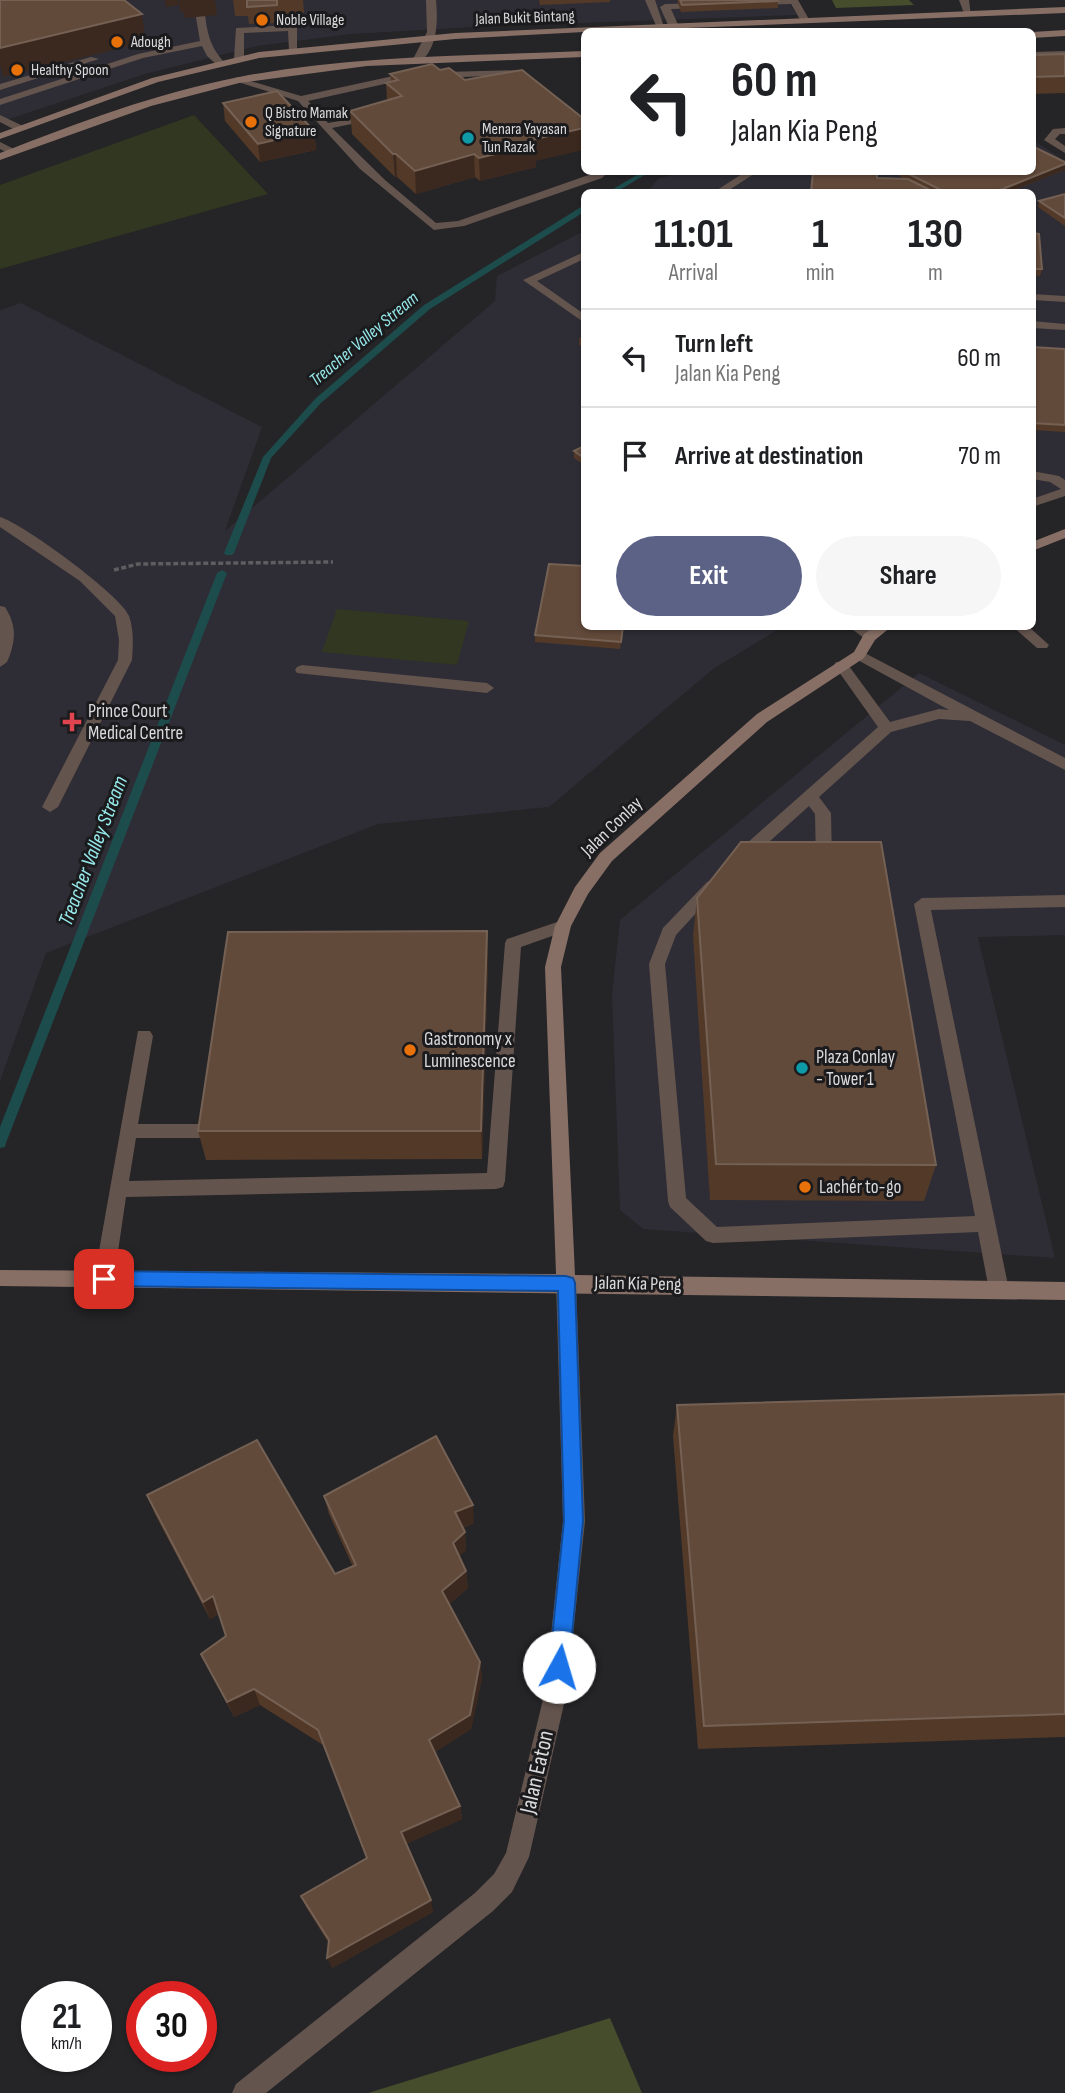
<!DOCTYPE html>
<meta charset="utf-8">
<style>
:root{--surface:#fff;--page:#f6f6f6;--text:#202124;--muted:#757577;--line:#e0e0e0;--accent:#5b6286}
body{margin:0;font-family:"Sofia Sans Condensed",sans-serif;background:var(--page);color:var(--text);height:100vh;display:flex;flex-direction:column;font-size:26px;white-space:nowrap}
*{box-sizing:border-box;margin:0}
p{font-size:23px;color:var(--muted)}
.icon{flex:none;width:38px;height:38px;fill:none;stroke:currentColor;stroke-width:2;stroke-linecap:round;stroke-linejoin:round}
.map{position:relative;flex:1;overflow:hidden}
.side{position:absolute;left:581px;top:189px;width:455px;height:441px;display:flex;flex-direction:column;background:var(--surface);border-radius:10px;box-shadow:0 2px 5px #0004}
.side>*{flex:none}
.top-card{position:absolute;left:581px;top:28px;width:455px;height:147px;border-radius:10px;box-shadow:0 2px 5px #0004;background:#fff;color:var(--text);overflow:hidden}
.speed{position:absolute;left:21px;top:1981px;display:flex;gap:14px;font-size:35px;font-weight:700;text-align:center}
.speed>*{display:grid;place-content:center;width:91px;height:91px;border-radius:50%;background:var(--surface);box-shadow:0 2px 5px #0004;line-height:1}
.speed small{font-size:18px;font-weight:400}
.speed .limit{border:10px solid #d22;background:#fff;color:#111}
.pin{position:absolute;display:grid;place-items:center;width:60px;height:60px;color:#fff;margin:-30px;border-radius:14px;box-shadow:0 4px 10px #0006}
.me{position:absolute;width:77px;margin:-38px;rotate:6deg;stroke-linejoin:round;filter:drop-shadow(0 0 5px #0008)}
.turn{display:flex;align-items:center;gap:24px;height:147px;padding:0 35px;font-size:32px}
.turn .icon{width:91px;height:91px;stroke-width:2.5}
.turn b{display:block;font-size:49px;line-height:60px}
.eta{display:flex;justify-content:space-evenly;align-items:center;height:119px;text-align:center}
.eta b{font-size:42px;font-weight:700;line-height:49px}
.cta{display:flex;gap:14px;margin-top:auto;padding:14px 35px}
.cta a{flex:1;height:80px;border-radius:42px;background:var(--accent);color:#fff;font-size:28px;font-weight:700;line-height:80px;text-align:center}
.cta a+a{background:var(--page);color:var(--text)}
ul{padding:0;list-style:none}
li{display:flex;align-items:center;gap:21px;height:98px;padding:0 35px;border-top:2px solid var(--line)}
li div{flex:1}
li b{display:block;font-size:26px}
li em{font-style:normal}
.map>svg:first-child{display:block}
.built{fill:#2e2d35}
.green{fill:#313720}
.forest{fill:#454d2d}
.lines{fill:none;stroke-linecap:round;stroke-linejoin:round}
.stream{fill:#1d4c4d;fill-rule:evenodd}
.path{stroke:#5e5d60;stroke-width:3.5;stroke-dasharray:5 2.5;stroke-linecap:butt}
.lane{fill:#64544e;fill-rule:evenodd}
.street{fill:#64544e;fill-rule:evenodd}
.secondary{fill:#876f65;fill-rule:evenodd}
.wall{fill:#533928}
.shaded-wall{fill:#3b291f}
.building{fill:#624a3b;stroke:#746154;stroke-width:2}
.route{fill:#1a73e8;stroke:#114b97;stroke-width:2}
.food-dot{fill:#e8710a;stroke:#1b1b1e;stroke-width:2.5}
.culture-dot{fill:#0f9aa8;stroke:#1b1b1e;stroke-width:2.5}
.health-dot{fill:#e0444e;stroke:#1b1b1e;stroke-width:2.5}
.labels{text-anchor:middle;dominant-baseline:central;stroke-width:6;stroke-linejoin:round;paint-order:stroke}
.far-street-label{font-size:16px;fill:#dadadc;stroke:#1b1b1e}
.far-poi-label{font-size:16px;fill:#dadadc;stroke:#1b1b1e;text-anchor:start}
.far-water-label{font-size:18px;font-style:italic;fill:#97eaeb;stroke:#1b1b1e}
.poi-label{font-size:19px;fill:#dadadc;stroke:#1b1b1e;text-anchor:start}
.street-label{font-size:19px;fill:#dadadc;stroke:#1b1b1e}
.water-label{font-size:21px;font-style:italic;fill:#97eaeb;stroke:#1b1b1e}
.near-street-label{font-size:23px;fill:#dadadc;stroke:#1b1b1e}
</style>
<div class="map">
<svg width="1065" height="2093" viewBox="0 0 1065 2093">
<rect width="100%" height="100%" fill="#252427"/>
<g class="built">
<polygon points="0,0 787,0 797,15 474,27 351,34 257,46 145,74 0,122"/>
<polygon points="1033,140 1065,161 1065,496 1033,506 1032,192 647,192 659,178 684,172 1032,172"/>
<polygon points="584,231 584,626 782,627 713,669 549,807 378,824 46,953 0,1081 0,310 21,303 262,427 225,531 495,301 497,276"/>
<polygon points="919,673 1065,745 1065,935 978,937 1055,1258 643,1229 620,1210 612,994 620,920"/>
</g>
<g class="green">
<polygon points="194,115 268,194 0,269 0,185"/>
<polygon points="337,609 469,621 457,665 322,652"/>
</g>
<g class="forest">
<polygon points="832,0 909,0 914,5 836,8"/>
<polygon points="610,2018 642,2093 368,2093"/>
</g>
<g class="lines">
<g class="stream">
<polygon points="642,172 650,172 616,192 608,192"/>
<polygon points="581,207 584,207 584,212 430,309 321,403 271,458 234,553 232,555 226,555 224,553 263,457 315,399 424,305"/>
<polygon points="222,570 227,573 6,1143 5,1147 0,1148 0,1127 217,573"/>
</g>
<polyline class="path" points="114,570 138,564 333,562"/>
<g class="lane">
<path d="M193,0H203C207,26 206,43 225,63L223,65H217L207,56L202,46L143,58L0,105V99L138,54L200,41Z"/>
<polygon points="645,0 655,0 665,30 657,28"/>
<polygon points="755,0 798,0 810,21 802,23 791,4 752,5 752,1"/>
<polygon points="959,0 969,0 971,16 965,16"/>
<polygon points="706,3 708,5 703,8 671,9 679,27 674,30 669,27 660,7 665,4"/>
<polygon points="292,25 297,28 297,53 289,51 288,31 244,33 244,59 239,62 234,59 236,28"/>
<polygon points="1065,51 1065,57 1032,58 1032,52"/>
<polygon points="91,57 99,59 0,90 0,84"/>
<polygon points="524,70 536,83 534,85 528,85 518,75 407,79 308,101 328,123 376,115 376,119 332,128 385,180 436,223 458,221 597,172 608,172 602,178 464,226 434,230 360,169 298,101 232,80 237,77 301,96 407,73"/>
<polygon points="0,115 25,127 26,129 17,131 0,122"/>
<polygon points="1065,128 1065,134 1060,134 1055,139 1065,146 1065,153 1044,140 1053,129"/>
<polygon points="0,142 16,150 17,152 12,155 0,149"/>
<polygon points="745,172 757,172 726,192 714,192"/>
<polygon points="584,252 584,259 537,281 584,314 584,321 582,321 523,280"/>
<polygon points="1032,294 1065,296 1065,302 1032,300"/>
<polygon points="1032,321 1065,324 1065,330 1032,328"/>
<polygon points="1032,471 1059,476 1065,480 1065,496 1032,507 1032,499 1061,489 1050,482 1032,479"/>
<path d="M0,517C22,523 122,596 129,616C134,630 133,646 132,660L58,807L50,812L42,807L118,660L119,640L115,616L80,581L0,527Z"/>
<path d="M0,606L5,607C17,626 16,641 7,662L0,667Z"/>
<polygon points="848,626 865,626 876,637 869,642"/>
<polygon points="1012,626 1028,626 1049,645 1047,648 1037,648"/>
<polygon points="859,650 1065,758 1065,770 970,721 939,719 891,732 819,797 831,813 832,862 821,870 813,864 816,860 815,814 809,806 749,860 737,860 735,856 737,852 878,727 834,665 836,662 846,662 890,722 939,709 949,710 854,658 854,652"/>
<polygon points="302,665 487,683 494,688 487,693 297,673 295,670 297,667"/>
<polygon points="713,880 721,886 676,935 665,964 686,1198 717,1227 975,1216 914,904 922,898 1065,895 1065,907 931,910 1009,1290 1006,1296 999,1299 992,1296 989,1290 978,1232 713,1243 706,1241 670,1207 668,1201 649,964 663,928 707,882"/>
<polygon points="563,920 569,922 571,926 569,930 521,947 505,1181 503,1187 496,1189 126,1197 114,1279 111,1285 104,1287 97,1285 94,1279 138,1031 150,1031 153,1036 138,1124 219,1124 225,1126 228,1131 225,1136 219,1138 136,1138 129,1181 487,1173 505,943 507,939"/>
</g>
<g class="street">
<path d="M426,0H436C438,22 438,51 417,64L412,61L427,32Z"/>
<polygon points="566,1275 573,1277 576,1283 585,1521 567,1691 529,1857 512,1892 493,1911 266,2093 232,2093 236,2084 475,1893 494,1874 506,1853 545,1691 563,1521 556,1283 559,1277"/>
</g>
<g class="secondary">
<polygon points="1065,7 1065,13 584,32 455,39 259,58 158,82 0,139 0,133 152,78 259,52 455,33"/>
<polygon points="1065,30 1065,36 1032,38 1032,32"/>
<path d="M584,51V57L367,66L239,83L151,106L0,160V153C78,123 156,93 239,77C352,55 469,56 584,51Z"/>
<polygon points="1065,529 1065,538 1032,551 1032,542"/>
<polygon points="875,626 892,626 875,640 864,658 767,722 612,861 588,894 571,926 561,967 575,1275 1065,1282 1065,1300 0,1286 0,1270 556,1274 545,967 555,926 575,887 600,853 757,714 854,652 864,634"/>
</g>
</g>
<g class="wall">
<polygon points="233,0 303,0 304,13 279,14 279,23 249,24 248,16 235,16"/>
<polygon points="539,0 610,0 610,2 540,5"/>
<polygon points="677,0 778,0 778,8 681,12"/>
<polygon points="1065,54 1065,93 1032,94 1032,55"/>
<polygon points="390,74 536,161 536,167 480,181 475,177 416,194 397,177 395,177 352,134 350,111 387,100 386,83 391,81"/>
<polygon points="223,103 314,131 316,150 260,162 225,121"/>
<polygon points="1065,162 1065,170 1008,192 811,192 877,178 904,179 898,175 898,172 1032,172"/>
<polygon points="1065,194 1065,226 1038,207 1039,201"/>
<polygon points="1032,233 1042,269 1040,276 1032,275"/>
<polygon points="584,336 584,348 579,345 579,338"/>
<polygon points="1032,347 1065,349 1065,432 1032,430"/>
<polygon points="584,446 584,465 574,458 574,451"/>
<polygon points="624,626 620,649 535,642 535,635"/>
<polygon points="630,626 664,626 663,630"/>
<polygon points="697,898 936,1165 924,1201 710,1200 693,936"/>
<polygon points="487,931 488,962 482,1159 206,1160 198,1131"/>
<polygon points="1065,1394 1065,1737 698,1749 673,1436 677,1405"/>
<polygon points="147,1495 335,1574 353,1567 329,1514 324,1496 474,1523 463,1528 465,1532 466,1550 459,1556 466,1571 468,1588 449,1604 480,1662 482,1678 471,1729 435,1752 460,1806 462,1819 406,1844 433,1912 332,1968 328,1942 306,1907 301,1896 367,1858 323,1745 260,1705 234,1717 201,1654 226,1636 219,1614 210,1619 155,1514"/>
</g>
<g class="shaded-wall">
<polygon points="165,0 178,0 179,5 166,7"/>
<polygon points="179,0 215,0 217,15 185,18 184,12 180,12"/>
<polygon points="142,14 146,42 3,77 0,64 0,48"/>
<polygon points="584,128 584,150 536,161 536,167 480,181 479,158 531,140"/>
<polygon points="314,131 316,150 260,162 258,144"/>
<polygon points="393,154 396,154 397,177 395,177"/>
<polygon points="474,154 475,177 416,194 415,171"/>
<polygon points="1065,164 1065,170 1008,192 999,192 1000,190"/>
<polygon points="487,931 488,962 482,1159 481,1131"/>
<polygon points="473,1505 474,1523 457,1530 455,1512"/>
<polygon points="465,1532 466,1550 455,1560 453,1543"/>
<polygon points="466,1571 468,1588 444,1608 442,1591"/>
<polygon points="213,1596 220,1613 210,1619 203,1602"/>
<polygon points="480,1662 482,1678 471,1729 432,1754 429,1740"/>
<polygon points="254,1689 260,1705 234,1717 227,1702"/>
<polygon points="460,1806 462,1819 404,1845 401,1832"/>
<polygon points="431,1900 433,1912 332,1968 327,1958"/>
</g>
<g class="building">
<polygon points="0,0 124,0 142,14 0,48"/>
<polygon points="247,0 277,0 277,5 247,7"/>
<polygon points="680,0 778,0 778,1 682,5"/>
<polygon points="1065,54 1065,76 1032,77 1032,55"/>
<polygon points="432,64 440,70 449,68 465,80 522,70 584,119 584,128 531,140 536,144 479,158 474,154 415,171 396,154 393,154 350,111 402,96 386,83 398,80 390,74"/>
<polygon points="277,91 314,131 258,144 223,103"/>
<polygon points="1032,146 1065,162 1065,164 1000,190 1005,192 945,192 905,172 1032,172"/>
<polygon points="813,172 877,172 877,178 908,179 934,192 811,192"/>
<polygon points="1065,194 1065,218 1039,201"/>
<polygon points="1032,233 1039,234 1042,269 1032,269"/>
<polygon points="1032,347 1065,349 1065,425 1032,423"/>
<polygon points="584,446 584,458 574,451"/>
<polygon points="549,564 584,566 584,626 623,626 621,642 535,635"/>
<polygon points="741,842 881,842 936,1165 716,1164 697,898"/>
<polygon points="487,931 481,1131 198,1131 228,932"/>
<polygon points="1065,1394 1065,1714 704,1726 677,1405"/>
<polygon points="436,1436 473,1505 455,1512 465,1532 453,1543 466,1571 442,1591 480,1662 470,1715 429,1740 460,1806 401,1832 431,1900 327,1958 329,1940 301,1896 367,1858 318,1730 254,1689 227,1702 201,1654 226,1636 213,1596 203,1602 147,1495 257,1440 335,1574 356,1565 324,1496"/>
</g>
<polygon class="route" points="104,1271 566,1276 573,1278 575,1283 583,1521 569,1667 566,1674 559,1677 552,1674 549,1667 564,1521 558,1291 104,1286 98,1284 95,1279 98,1273"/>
<g class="food-dot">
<circle cx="262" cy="20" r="7"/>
<circle cx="117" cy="42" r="7"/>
<circle cx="17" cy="70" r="7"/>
<circle cx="251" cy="122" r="7"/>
<circle cx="410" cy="1050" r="7"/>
<circle cx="805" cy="1187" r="7"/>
</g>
<g class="culture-dot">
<circle cx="468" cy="138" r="7"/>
<circle cx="802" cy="1068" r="7"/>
</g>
<path class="health-dot" d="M68.5 711.5h7v7h7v7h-7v7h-7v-7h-7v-7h7z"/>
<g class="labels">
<g class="far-street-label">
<text transform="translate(525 18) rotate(-2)">Jalan Bukit Bintang</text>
</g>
<g class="far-poi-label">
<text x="276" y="20">Noble Village</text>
<text x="131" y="42">Adough</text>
<text x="31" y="70">Healthy Spoon</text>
<text x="265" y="113">Q Bistro Mamak<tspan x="265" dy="18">Signature</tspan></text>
<text x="482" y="129">Menara Yayasan<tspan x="482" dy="18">Tun Razak</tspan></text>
</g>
<g class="far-water-label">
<text transform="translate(364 339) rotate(-40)">Treacher Valley Stream</text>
</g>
<g class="poi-label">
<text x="88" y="711">Prince Court<tspan x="88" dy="22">Medical Centre</tspan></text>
<text x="424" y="1039">Gastronomy x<tspan x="424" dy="22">Luminescence</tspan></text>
<text x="816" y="1057">Plaza Conlay<tspan x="816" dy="22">- Tower 1</tspan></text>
<text x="819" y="1187">Lachér to-go</text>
</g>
<g class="street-label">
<text transform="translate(612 827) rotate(-44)">Jalan Conlay</text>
<text transform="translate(638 1284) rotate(1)">Jalan Kia Peng</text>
</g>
<g class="water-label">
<text transform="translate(93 851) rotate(-69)">Treacher Valley Stream</text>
</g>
<g class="near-street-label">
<text transform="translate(537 1772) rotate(-77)">Jalan Eaton</text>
</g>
</g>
</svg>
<div class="speed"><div>21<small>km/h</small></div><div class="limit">30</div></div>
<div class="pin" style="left:104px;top:1279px;background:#d93025"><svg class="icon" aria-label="arrive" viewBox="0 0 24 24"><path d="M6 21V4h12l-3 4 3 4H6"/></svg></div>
<svg class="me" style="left:559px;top:1667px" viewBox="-20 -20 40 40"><circle r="19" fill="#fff"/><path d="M0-13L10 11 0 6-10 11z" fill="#1a73e8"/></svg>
<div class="top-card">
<div class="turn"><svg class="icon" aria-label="left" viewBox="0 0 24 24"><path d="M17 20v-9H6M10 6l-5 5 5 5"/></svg><div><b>60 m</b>Jalan Kia Peng</div></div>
</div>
<section class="side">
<div class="eta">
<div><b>11:01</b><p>Arrival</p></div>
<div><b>1</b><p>min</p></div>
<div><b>130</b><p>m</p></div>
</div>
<ul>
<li><svg class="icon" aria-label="left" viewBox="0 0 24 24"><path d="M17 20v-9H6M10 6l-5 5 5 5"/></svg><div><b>Turn left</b><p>Jalan Kia Peng</p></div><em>60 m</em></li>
<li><svg class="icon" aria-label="arrive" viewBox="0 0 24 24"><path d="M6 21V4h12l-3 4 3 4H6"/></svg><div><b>Arrive at destination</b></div><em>70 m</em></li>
</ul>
<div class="cta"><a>Exit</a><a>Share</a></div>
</section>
</div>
